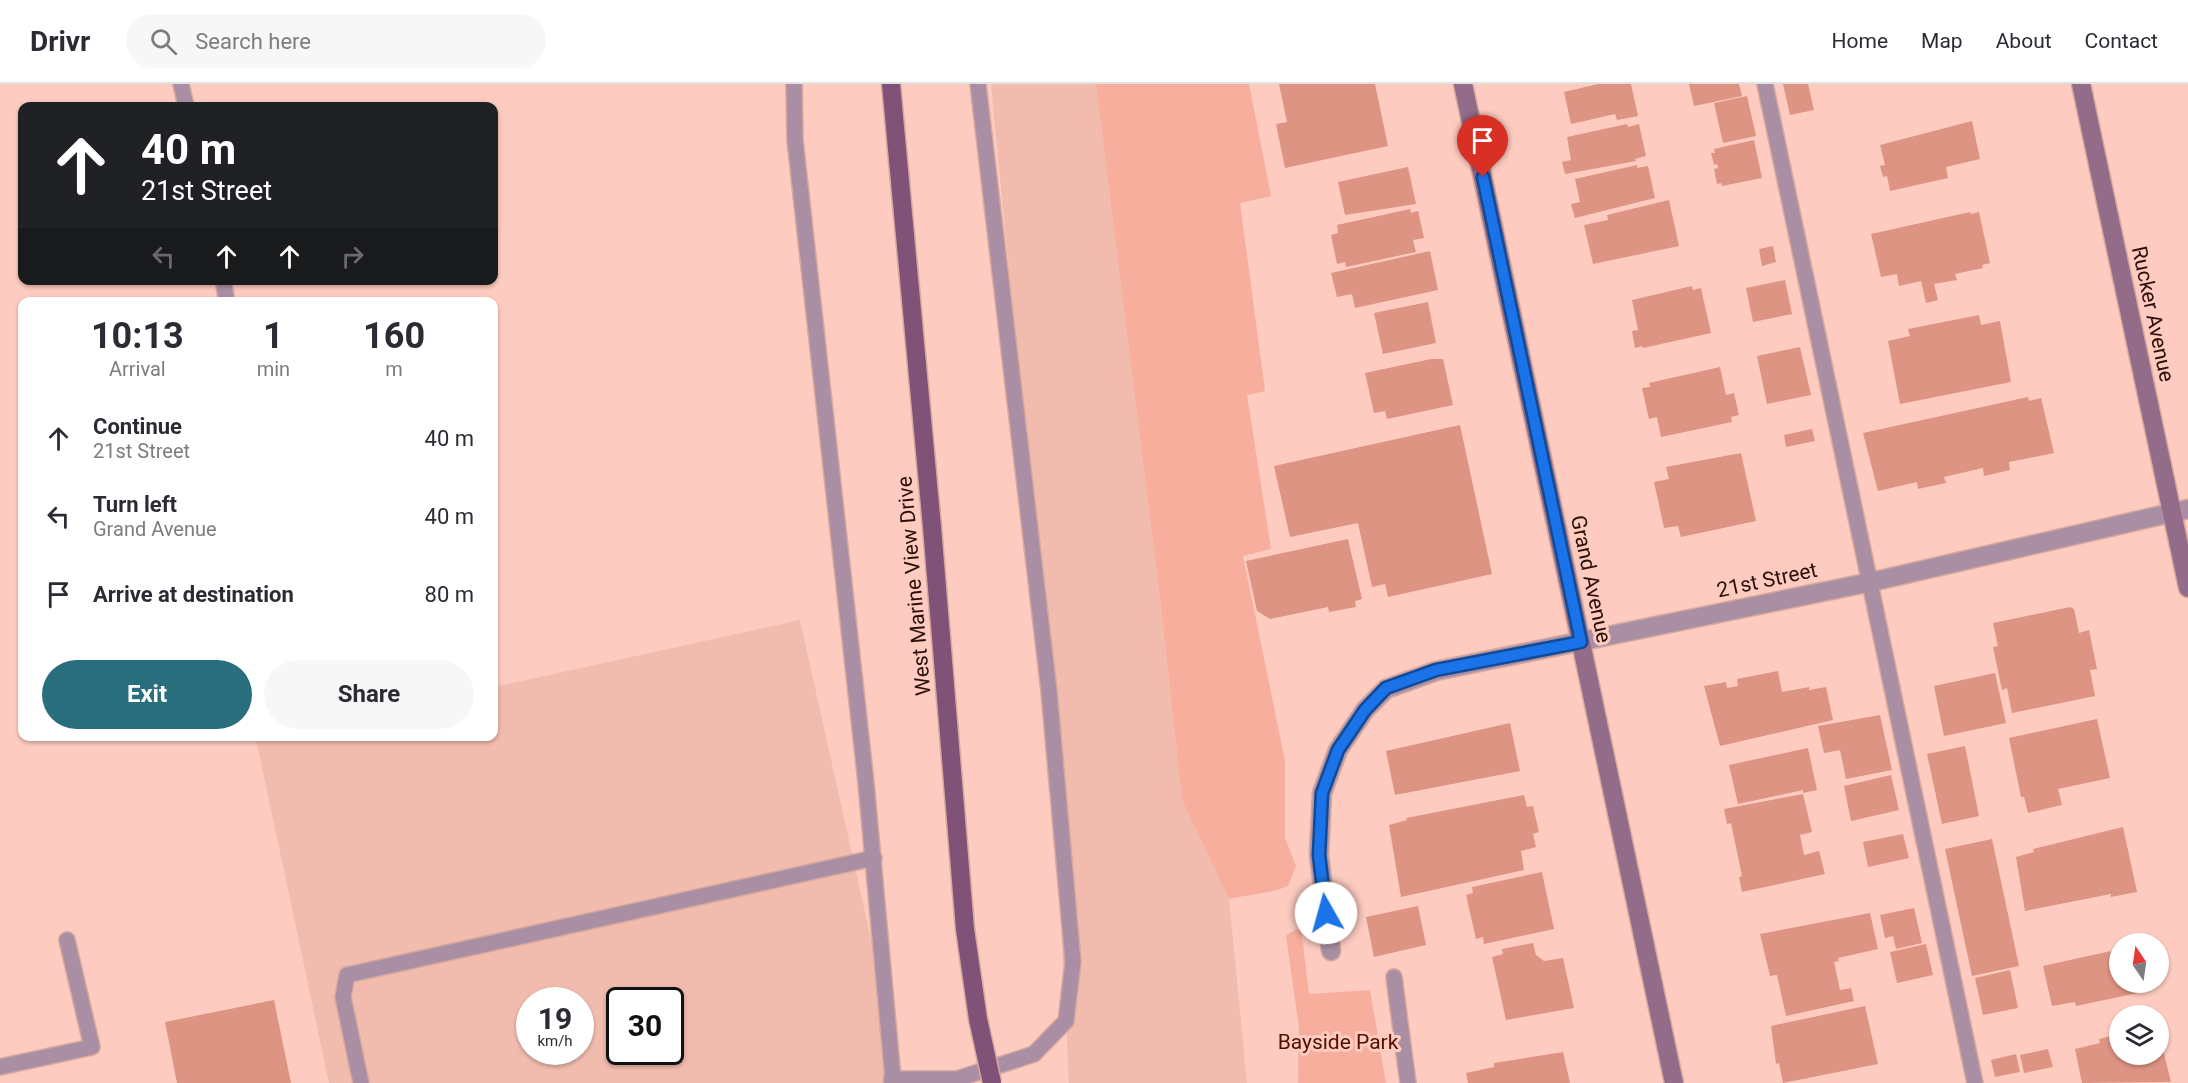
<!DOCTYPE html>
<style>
:root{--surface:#fff;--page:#f7f7f7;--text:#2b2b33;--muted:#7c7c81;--line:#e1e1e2;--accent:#296e7d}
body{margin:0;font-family:Roboto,sans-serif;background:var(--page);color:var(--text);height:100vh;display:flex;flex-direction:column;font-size:22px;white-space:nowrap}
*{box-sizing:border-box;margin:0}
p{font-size:20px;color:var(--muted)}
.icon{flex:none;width:33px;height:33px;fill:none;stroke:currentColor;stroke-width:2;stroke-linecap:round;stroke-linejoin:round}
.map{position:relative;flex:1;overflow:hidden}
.sheet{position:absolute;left:18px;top:213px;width:480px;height:444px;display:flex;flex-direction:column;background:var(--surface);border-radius:12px;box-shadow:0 2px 4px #0004}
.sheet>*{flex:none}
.banner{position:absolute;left:18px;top:18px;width:480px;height:183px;border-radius:12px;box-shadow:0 2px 4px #0004;background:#202124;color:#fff;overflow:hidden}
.needle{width:39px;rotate:347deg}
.fabs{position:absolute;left:2109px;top:849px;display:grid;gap:12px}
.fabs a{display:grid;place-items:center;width:60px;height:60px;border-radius:50%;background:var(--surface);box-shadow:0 2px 4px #0004;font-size:30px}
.speed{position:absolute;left:516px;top:903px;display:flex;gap:12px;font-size:30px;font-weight:700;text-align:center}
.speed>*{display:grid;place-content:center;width:78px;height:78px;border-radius:50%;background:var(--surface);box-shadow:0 2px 4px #0004;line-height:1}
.speed small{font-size:15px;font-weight:400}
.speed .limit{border:3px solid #111;border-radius:9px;background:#fff;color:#111}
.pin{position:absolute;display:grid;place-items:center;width:51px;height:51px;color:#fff;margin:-62px -26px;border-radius:50% 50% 50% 0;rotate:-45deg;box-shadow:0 0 6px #0007}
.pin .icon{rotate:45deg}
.me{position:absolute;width:66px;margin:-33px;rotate:353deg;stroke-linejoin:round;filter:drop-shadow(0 0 4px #0008)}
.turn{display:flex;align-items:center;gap:21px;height:126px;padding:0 24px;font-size:27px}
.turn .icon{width:78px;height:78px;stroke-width:2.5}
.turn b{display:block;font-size:42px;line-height:51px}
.lanes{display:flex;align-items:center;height:57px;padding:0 24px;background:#0003;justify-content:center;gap:30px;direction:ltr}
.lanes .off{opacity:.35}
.eta{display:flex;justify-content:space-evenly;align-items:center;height:102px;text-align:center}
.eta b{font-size:36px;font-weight:700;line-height:42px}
.action{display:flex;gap:12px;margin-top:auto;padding:12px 24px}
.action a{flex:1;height:69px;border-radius:36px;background:var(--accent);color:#fff;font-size:24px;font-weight:700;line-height:69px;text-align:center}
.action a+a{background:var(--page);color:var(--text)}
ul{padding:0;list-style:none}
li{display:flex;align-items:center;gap:18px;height:78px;padding:0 24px}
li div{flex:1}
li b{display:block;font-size:22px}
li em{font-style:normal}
header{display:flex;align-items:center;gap:36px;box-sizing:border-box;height:84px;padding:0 30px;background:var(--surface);border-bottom:2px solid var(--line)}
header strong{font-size:28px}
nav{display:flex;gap:33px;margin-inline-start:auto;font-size:21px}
.search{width:420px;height:54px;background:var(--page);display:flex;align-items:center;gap:15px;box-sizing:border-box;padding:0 21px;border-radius:33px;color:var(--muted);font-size:22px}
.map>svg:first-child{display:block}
.built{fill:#f1bcae;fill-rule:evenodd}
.green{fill:#f7ae9c}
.building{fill:#de9482}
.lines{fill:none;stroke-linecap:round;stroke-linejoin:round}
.lane-casing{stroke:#d7a99e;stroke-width:18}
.street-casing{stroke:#d7a99e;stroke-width:21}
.secondary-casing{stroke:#d7a99e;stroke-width:21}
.primary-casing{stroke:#d7a99e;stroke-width:21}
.lane{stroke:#aa8fa4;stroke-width:15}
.street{stroke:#aa8fa4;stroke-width:18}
.secondary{stroke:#926c89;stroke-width:18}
.primary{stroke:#805277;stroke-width:18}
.primary-bridge-casing{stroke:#d7a99e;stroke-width:21;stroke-linecap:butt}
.primary-bridge{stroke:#805277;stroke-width:18}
.route-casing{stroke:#114b97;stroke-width:15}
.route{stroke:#1a73e8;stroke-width:10}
.labels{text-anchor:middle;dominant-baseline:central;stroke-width:6;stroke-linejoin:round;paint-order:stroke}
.street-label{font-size:21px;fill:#2b0e08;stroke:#fdcbbf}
.park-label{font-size:21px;fill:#510f01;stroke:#fdcbbf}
</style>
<header>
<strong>Drivr</strong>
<div class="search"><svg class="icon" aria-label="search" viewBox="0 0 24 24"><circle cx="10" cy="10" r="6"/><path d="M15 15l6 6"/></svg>Search here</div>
<nav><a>Home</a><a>Map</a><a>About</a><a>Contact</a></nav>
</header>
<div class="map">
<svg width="2188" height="999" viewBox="0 0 2188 999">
<rect width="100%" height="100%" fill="#fdcbbf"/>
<g class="built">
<polygon points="991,0 1096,0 1161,523 1182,716 1229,815 1247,999 1069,999 1050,614"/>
<path d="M800,536L903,999H329L256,655L266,652H494V603ZM530,916H580V968H530ZM620,916H670V968H620Z"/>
</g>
<g class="green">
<path d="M1096,0H1249L1271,112L1240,119L1265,307L1247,311L1271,465L1243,472L1285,677V754L1296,782L1288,802C1270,810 1249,810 1229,815L1182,716L1161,523Z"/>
<polygon points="1301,843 1309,910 1370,906 1386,999 1298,999 1299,945 1286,851"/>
</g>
<g class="building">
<polygon points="1279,0 1375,0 1388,62 1285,84 1276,40 1287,38"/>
<polygon points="1598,0 1631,0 1638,32 1617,36 1615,30 1571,40 1564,8"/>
<polygon points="1689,0 1739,0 1742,12 1694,22"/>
<polygon points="1783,0 1808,0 1814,26 1790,31"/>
<polygon points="1747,12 1756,52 1723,59 1714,19"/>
<polygon points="1972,37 1980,75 1946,83 1948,94 1890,107 1887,92 1883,93 1880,82 1885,81 1880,61"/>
<polygon points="1627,40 1628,43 1639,40 1646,72 1635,75 1636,77 1565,90 1562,78 1571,76 1567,53"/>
<polygon points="1754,56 1762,94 1722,102 1721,99 1717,100 1714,85 1718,84 1717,80 1714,81 1711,69 1715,69 1714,65"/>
<polygon points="1637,81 1637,84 1648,82 1655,114 1575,134 1571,120 1580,118 1575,95"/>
<polygon points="1408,83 1416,120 1345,131 1338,98"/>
<polygon points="1669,116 1679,162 1593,180 1584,141 1608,136 1607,131"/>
<polygon points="1410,125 1411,129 1418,127 1424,154 1413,156 1416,168 1346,183 1345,178 1337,180 1331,151 1338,149 1337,141"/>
<polygon points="1970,128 1971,130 1979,128 1990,179 1982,181 1983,184 1955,190 1957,196 1934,200 1938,216 1926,219 1921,197 1899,202 1897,190 1881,193 1871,150"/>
<polygon points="1773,162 1776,178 1762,182 1759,165"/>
<polygon points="1430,167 1438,206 1355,224 1352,210 1337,213 1331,189"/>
<polygon points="1785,196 1792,230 1753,238 1746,204"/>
<polygon points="1692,202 1693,206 1701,204 1711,249 1643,264 1642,262 1635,264 1632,247 1638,246 1632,216"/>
<polygon points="1428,218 1436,259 1383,270 1374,229"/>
<polygon points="1979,231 1981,241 2000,237 2011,298 1900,320 1888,257 1910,252 1908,245"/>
<polygon points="1800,263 1811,311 1767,320 1757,272"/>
<polygon points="1431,275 1443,275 1453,321 1387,335 1385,327 1374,329 1365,289"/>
<polygon points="1720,283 1726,311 1734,309 1739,331 1731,333 1732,338 1661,353 1657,333 1649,335 1642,304 1650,303 1649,299"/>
<polygon points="2028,313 2029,317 2041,314 2054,369 2009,378 2010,386 1984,392 1983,384 1944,393 1946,399 1918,405 1917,398 1878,407 1863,349"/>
<polygon points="1460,341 1492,490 1388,513 1385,500 1372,503 1358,439 1290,453 1274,382"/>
<polygon points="1812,345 1815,357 1786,363 1784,351"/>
<polygon points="1741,369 1756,437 1681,453 1678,442 1664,444 1654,398 1669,395 1666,383"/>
<polygon points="1348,455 1362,515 1355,517 1356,523 1329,528 1328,523 1270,535 1257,527 1246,477"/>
<polygon points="2070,523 2074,525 2079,549 2089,546 2097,585 2090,586 2095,612 2012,629 2007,604 2002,606 1993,563 1998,562 1993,539"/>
<polygon points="1778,587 1782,608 1809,603 1809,606 1826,603 1833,636 1720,662 1704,602 1726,598 1727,604 1738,602 1737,595"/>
<polygon points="1995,589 2006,639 1944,652 1934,602"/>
<polygon points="1880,631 1892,686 1846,695 1840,666 1824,669 1818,642"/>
<polygon points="2097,635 2110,694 2058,705 2062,721 2028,729 2024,713 2021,713 2009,654"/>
<polygon points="1510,639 1520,687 1395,711 1386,667"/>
<polygon points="1965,662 1979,732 1942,740 1927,670"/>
<polygon points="1808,664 1817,706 1803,709 1803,706 1738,720 1729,681"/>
<polygon points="1891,691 1899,726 1851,737 1844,702"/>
<polygon points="1803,710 1812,748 1800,751 1804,771 1819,767 1825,790 1742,808 1739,793 1742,792 1731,739 1727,740 1724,725"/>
<polygon points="1524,711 1527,723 1533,722 1539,748 1533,750 1536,763 1521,767 1524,786 1401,813 1389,741 1407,736 1406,734"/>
<polygon points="2123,743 2137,808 2111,813 2111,810 2025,827 2016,773 2034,768 2033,765"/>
<polygon points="1903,750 1909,774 1868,783 1863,758"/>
<polygon points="1992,755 2019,882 1972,892 1945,765"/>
<polygon points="1542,788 1554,845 1484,860 1483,853 1476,855 1466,811 1473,809 1472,803"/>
<polygon points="1418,822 1426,861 1374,873 1366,833"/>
<polygon points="1914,824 1922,859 1896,865 1893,852 1885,854 1880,831"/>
<polygon points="1870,829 1878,865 1838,874 1839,877 1834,878 1840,906 1851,904 1854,917 1786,932 1777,891 1770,892 1760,850"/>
<polygon points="1533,859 1536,871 1544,877 1563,874 1574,924 1506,936 1492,873 1503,870 1502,865"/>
<polygon points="1926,860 1933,891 1897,899 1890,868"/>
<polygon points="2120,865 2120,898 2151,898 2152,906 2076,922 2075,918 2052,922 2043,882"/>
<polygon points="2010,886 2018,924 1983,931 1975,894"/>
<polygon points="274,916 291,999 177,999 165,938"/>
<polygon points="1865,922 1878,980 1783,999 1779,979 1776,980 1771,942"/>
<polygon points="2158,945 2171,998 2082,999 2075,965 2100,959 2099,955 2120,950 2120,970 2158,970"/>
<polygon points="2048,965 2053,983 2024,989 2020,971"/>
<polygon points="1563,968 1570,999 1468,999 1466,989 1494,983 1494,979"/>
<polygon points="2016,970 2020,988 1995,993 1991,976"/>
</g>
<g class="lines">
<g class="lane-casing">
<g id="lane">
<polyline points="181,0 186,22"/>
<polyline points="794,0 795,56 866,699 893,995 957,995 1034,970 1066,937 1073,878 1049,607 978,0"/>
<polyline points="1765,0 1975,999"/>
<polyline points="223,196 227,218"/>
<polyline points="1394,893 1408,999"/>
<polyline points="0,983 92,963 67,856"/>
<polyline points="361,999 343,913 347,891 874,774"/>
</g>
</g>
<g class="street-casing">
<g id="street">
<polyline points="1331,867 1319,771 1322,709 1338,666 1365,626 1386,605 1436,587 1871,498 2188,425"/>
<polyline points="893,995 893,999"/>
</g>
</g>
<g class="secondary-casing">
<g id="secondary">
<polyline points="1463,0 1674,999"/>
<polyline points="2081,0 2188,504"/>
</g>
</g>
<g class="primary-casing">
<polyline id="primary" points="891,0 932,443"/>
</g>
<use href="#lane" class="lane"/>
<use href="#street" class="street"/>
<use href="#secondary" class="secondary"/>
<use href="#primary" class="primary"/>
<g class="primary-bridge-casing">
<polyline id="primary-bridge" points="932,443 965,845 978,935 992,999"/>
</g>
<use href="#primary-bridge" class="primary-bridge"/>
</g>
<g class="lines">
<g class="route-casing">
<polyline id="route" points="1326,829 1319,771 1322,709 1338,666 1365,626 1386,604 1436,586 1581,558 1483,93"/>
</g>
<use href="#route" class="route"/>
</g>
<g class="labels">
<g class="street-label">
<text transform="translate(2153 230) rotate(78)">Rucker Avenue</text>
<text transform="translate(1591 495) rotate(78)">Grand Avenue</text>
<text transform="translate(1767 496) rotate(-12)">21st Street</text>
<text transform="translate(914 502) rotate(-95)">West Marine View Drive</text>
</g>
<g class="park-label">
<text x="1338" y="958">Bayside Park</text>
</g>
</g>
</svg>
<div class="fabs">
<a><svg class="needle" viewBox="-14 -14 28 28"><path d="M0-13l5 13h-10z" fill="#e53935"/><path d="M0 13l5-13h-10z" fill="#7c7c81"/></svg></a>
<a><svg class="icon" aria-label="layers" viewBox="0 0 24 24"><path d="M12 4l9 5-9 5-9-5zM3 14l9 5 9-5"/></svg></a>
</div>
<div class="speed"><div>19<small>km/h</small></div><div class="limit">30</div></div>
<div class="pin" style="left:1483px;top:93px;background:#d93025"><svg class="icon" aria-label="arrive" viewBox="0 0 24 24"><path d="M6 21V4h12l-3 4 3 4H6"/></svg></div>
<svg class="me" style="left:1326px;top:829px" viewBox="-20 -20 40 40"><circle r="19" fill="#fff"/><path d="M0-13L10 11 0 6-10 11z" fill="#1a73e8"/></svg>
<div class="banner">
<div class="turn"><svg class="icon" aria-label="ahead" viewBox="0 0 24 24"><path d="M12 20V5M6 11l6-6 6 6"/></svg><div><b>40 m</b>21st Street</div></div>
<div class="lanes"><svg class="icon off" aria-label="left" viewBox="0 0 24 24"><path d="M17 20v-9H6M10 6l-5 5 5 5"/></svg><svg class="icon" aria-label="ahead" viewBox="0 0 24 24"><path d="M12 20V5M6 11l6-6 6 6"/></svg><svg class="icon" aria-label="ahead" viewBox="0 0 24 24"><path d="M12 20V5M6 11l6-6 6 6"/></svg><svg class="icon off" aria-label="right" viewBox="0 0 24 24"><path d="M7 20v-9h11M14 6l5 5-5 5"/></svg></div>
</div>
<section class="sheet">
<div class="eta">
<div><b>10:13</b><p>Arrival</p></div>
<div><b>1</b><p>min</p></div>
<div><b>160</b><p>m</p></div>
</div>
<ul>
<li><svg class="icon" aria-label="ahead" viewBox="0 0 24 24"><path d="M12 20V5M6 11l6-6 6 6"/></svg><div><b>Continue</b><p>21st Street</p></div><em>40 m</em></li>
<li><svg class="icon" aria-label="left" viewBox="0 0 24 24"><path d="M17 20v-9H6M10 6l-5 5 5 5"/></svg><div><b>Turn left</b><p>Grand Avenue</p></div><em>40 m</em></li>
<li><svg class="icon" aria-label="arrive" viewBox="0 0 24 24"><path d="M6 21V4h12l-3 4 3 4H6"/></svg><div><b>Arrive at destination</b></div><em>80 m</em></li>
</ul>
<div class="action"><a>Exit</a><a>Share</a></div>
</section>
</div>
